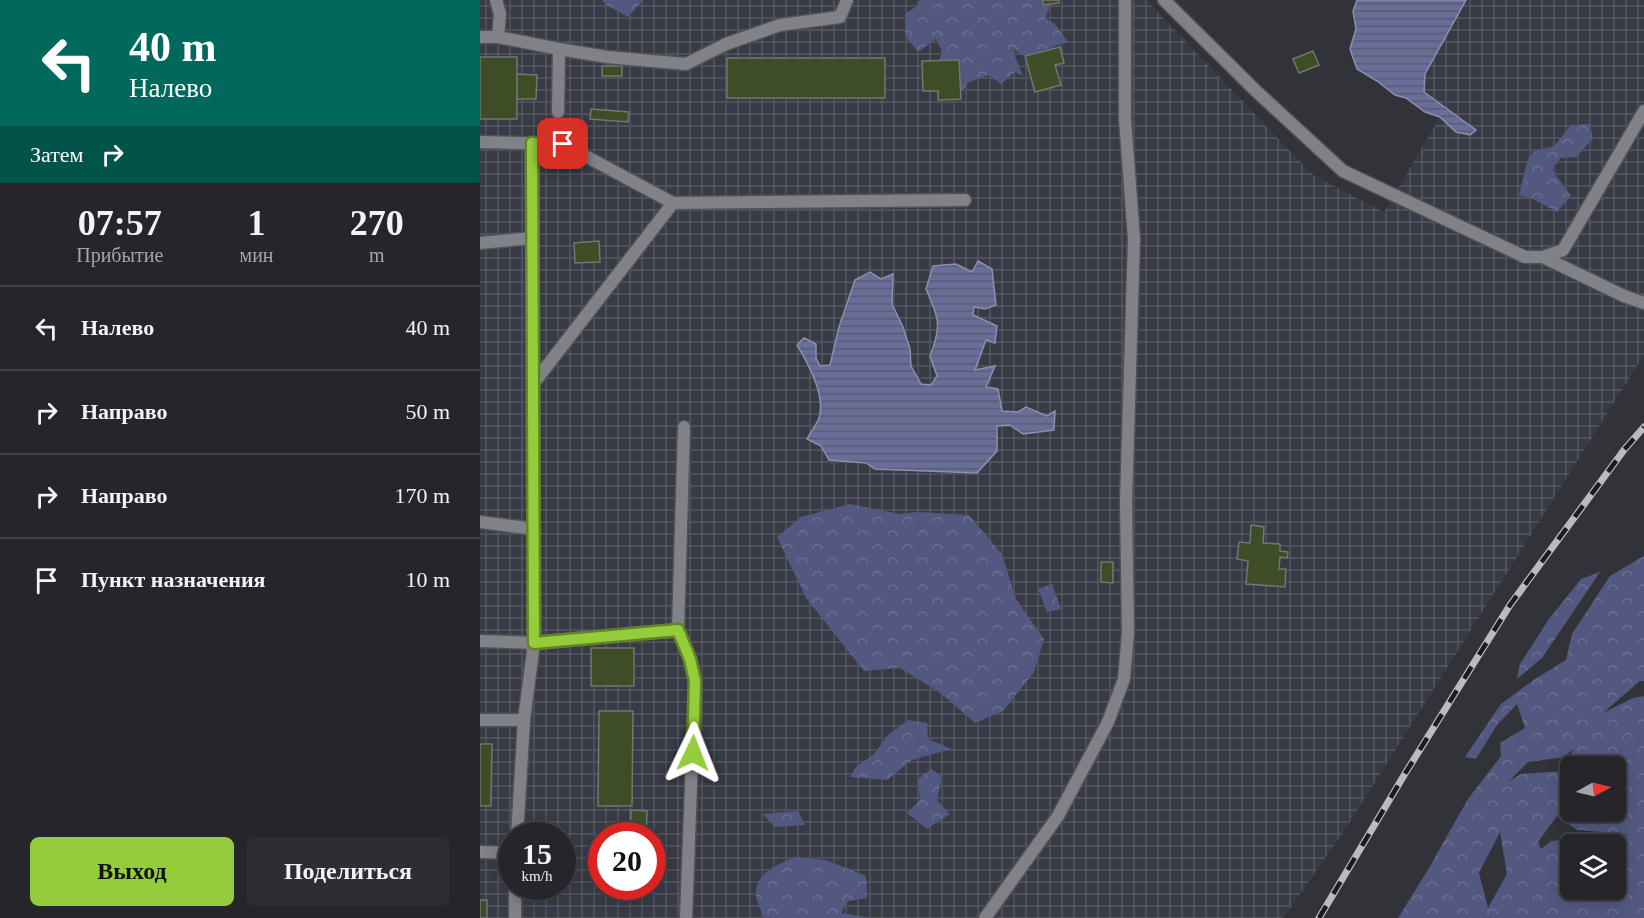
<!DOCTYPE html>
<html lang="ru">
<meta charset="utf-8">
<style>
:root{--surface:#26262a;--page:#2e2e32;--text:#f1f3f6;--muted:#a4a5a8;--line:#424347;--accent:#95cc3b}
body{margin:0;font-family:"Times New Roman",serif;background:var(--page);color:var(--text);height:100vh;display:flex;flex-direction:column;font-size:22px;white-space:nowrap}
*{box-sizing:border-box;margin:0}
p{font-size:20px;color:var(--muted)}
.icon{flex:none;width:33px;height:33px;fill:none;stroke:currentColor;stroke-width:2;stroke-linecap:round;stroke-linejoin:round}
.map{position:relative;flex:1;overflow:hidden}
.drawer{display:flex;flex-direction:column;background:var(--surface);width:480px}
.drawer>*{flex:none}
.hud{background:#00695c;color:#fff;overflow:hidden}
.needle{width:39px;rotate:82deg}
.controls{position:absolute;left:1080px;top:756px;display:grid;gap:12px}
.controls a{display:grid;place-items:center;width:66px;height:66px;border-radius:9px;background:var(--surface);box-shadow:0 3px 15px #0003,0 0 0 2px var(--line);font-size:30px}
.speed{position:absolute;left:18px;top:822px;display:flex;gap:12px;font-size:30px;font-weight:700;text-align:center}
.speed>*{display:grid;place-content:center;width:78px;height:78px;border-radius:50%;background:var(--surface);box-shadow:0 3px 15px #0003,0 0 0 2px var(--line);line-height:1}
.speed small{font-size:15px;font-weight:400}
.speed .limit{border:9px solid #d22;background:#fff;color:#111}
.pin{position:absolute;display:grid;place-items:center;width:51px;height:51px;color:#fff;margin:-26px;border-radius:12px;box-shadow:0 3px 9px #0006}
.me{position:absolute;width:66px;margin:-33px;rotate:2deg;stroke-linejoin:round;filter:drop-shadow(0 0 4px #0008)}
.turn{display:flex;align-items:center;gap:21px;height:126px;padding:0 30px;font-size:27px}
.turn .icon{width:78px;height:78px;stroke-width:2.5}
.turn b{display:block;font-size:42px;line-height:51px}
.then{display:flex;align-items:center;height:57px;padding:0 30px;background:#0003;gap:12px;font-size:22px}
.eta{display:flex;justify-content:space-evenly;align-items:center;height:102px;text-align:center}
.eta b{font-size:36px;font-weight:800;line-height:42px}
.primary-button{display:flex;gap:12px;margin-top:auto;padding:12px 30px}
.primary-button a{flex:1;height:69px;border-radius:9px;background:var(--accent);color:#111;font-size:24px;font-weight:800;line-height:69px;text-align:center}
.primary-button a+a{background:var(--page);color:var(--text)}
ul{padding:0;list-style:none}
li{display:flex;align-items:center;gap:18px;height:84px;padding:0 30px;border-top:2px solid var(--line)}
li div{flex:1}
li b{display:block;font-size:22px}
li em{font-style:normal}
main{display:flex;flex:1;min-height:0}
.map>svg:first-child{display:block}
.industrial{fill:url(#industrial-grid);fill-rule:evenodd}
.forest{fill:url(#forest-crowns);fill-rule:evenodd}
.water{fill:url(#water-rules);stroke:#8c90ae;stroke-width:1.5}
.building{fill:#3d4e27;stroke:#737671;stroke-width:1.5}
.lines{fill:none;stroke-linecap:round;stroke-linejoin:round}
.service-casing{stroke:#515255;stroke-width:15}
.service{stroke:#818288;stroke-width:12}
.rail-casing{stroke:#babbbe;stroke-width:7}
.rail{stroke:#1b1b1d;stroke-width:4.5;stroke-dasharray:14;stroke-linecap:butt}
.route-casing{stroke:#618526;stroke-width:15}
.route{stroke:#95cc3b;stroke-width:10}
</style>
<main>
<section class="drawer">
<div class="hud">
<div class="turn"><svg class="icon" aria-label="left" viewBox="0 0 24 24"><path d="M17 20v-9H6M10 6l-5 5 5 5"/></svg><div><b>40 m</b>Налево</div></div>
<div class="then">Затем<svg class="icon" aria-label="right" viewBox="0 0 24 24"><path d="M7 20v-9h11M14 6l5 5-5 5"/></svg></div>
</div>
<div class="eta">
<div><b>07:57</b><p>Прибытие</p></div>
<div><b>1</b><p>мин</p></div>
<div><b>270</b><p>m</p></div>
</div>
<ul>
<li><svg class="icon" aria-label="left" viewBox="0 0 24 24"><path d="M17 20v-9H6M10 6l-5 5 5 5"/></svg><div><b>Налево</b></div><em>40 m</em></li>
<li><svg class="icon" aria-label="right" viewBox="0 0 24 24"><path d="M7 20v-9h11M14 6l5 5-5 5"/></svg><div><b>Направо</b></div><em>50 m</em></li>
<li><svg class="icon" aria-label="right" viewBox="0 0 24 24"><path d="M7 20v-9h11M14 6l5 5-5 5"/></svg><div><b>Направо</b></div><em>170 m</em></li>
<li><svg class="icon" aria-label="arrive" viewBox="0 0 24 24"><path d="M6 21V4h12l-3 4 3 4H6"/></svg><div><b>Пункт назначения</b></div><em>10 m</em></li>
</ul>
<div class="primary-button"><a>Выход</a><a>Поделиться</a></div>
</section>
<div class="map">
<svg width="1164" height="918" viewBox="0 0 1164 918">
<defs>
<pattern id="industrial-grid" width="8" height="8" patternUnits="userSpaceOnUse" patternTransform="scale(1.5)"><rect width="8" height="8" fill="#383a45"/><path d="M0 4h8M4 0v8" fill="none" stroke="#545660"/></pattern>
<pattern id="forest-crowns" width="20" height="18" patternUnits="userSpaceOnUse" patternTransform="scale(1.5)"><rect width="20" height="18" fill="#535880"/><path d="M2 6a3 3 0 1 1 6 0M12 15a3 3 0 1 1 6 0" fill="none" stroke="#6b7092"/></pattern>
<pattern id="water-rules" width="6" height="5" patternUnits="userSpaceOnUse" patternTransform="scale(1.5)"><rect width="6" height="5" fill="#696e98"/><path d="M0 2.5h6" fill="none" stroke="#585b72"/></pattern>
</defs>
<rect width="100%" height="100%" fill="#323338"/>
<path class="industrial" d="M0,0H666L833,175L904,212L960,117L976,132L944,92L945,74L986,0H1164V355L863,833L803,918H0ZM32,836H82V886H32ZM122,836H172V886H122Z"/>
<g class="forest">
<polygon points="122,0 163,0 148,17 125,4"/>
<polygon points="440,0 563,0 563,5 571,4 565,19 574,23 588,42 545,56 532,49 543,76 535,72 521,84 508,75 489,82 480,93 479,60 459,61 462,52 456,39 438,52 425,36 425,14 437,6"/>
<polygon points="1110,124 1113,139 1096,157 1080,158 1072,170 1091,196 1077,212 1055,200 1039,195 1048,159 1054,151 1074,146 1091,125"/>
<polygon points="370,504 419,514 437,512 489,515 522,554 536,599 564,639 554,672 523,711 495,723 459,692 420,668 384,671 326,598 297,537 321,517"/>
<path d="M1164,556V681H1160L1123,713L1153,698L1164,696V918H918L946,873L988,799L1021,756L1020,743L1045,728L1037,704L1017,725L996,759L985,757L1021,704L1055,679L1086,660L1092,634L1130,576ZM1093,749L1084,771L1041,774L1029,781L1048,762L1084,757ZM1090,766H1136V812H1090ZM1077,816L1097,830L1149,834L1071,841L1061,849L1058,842ZM1020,832L1027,874L1008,908L999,873ZM1090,844H1136V890H1090Z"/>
<polygon points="1120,572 1062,658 1037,679 1040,664 1069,619 1101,579"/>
<polygon points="572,584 581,609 567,612 558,589"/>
<polygon points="428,720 447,723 448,739 471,749 432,760 407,780 370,777 376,767 394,754 408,735"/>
<polygon points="451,769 462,776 457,800 470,814 447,829 427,813 440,800 438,779"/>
<polygon points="318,811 325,825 295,827 283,814"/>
<path d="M315,857L346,860L386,876L387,898L368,901L361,913L392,918H284C282,911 276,902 276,895C275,872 298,865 315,857Z"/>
</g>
<g class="water">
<polygon points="877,0 986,0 945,74 944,92 996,130 990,135 976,132 960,117 945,112 926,98 915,95 897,81 877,69 870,49 876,29 873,11"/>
<path d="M498,261L512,269L516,305L505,309L494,307L493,315L517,326L515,343L506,340L495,370L515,366L506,387L518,389L522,411L538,412L546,407L567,416L575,411L574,430L543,434L530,425L517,426V451L497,473L395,469L386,463L349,460L341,446L327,439C331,432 336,425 339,418C346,396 328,363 317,345L324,338L336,344V358L340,366L350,365L359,327L375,280L390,272L401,279L413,274L412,304L423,327L430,349L431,366L441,384L451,385L457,376L450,356C462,326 459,318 446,289L453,266L476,264L492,272Z"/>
</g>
<g class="building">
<polygon points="563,0 579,0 579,3 563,5"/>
<polygon points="580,47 584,63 575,65 581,85 555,92 545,56"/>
<polygon points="833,51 839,65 819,73 813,59"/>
<rect x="0" y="57" width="37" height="62"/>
<rect x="247" y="58" width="158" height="40"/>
<polygon points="479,60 481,99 458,100 458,91 443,91 442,61"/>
<rect x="122" y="66" width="20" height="10"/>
<polygon points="37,74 57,75 56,99 37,99"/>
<polygon points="111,109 149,112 148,122 110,119"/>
<polygon points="119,241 120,262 95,263 94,243"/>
<polygon points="771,525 784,527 783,543 800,544 800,551 808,552 807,558 800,557 799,569 806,569 805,587 766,584 768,561 757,559 759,542 770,543"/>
<polygon points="621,562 633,562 633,583 621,582"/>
<rect x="111" y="648" width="43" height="38"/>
<polygon points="119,711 153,711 152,806 118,806"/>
<polygon points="0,744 12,744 11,806 0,806"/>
<polygon points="151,810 167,811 166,836 150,836"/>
<polygon points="145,886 166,886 166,893 145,892"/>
<rect x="0" y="900" width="7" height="18"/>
</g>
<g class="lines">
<g class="service-casing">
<g id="service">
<polyline points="16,0 20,14 18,37"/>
<polyline points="684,0 776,91 863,171 1045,257 1063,257 1083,250 1164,111"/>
<polyline points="0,37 18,37 79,49 78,112"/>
<polyline points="79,49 127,57 206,64 246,44 300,25 360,17 367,0"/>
<polyline points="0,142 83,144 193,203 485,200"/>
<polyline points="0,243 52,238"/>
<polyline points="1063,257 1144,296 1164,303"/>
<polyline points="53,384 193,203"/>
<polyline points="204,427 198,630 210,659 215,681 206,918"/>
<polyline points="0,522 54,529"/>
<polyline points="0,641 54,643 198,630"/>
<polyline points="0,720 44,720"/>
<polyline points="37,836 44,720 54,643 52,143"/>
<polyline points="0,852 32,853"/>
<polyline points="35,918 35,886"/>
<polyline points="505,918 578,816 628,722 644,679 648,633 646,502 654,239 645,119 645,0"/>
</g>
</g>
<use href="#service" class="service"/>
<g class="rail-casing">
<polyline id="rail" points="839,918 926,772 1030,605 1144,450 1164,427"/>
</g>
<use href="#rail" class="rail"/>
</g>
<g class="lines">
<g class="route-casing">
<polyline id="route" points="83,144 52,143 54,643 198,630 210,659 215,681 213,753"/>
</g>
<use href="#route" class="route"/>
</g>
</svg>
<div class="controls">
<a><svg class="needle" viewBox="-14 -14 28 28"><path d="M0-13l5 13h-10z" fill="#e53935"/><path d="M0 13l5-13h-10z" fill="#a4a5a8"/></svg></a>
<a><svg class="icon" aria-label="layers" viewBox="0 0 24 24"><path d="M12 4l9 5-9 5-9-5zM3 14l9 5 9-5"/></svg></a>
</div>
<div class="speed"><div>15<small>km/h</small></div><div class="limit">20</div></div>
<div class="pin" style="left:83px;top:144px;background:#d93025"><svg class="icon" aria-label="arrive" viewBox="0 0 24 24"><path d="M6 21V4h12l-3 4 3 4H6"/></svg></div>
<svg class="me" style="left:213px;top:753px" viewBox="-20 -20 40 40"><path d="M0-17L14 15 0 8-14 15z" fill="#95cc3b" stroke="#fff" stroke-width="4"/></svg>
</div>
</main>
